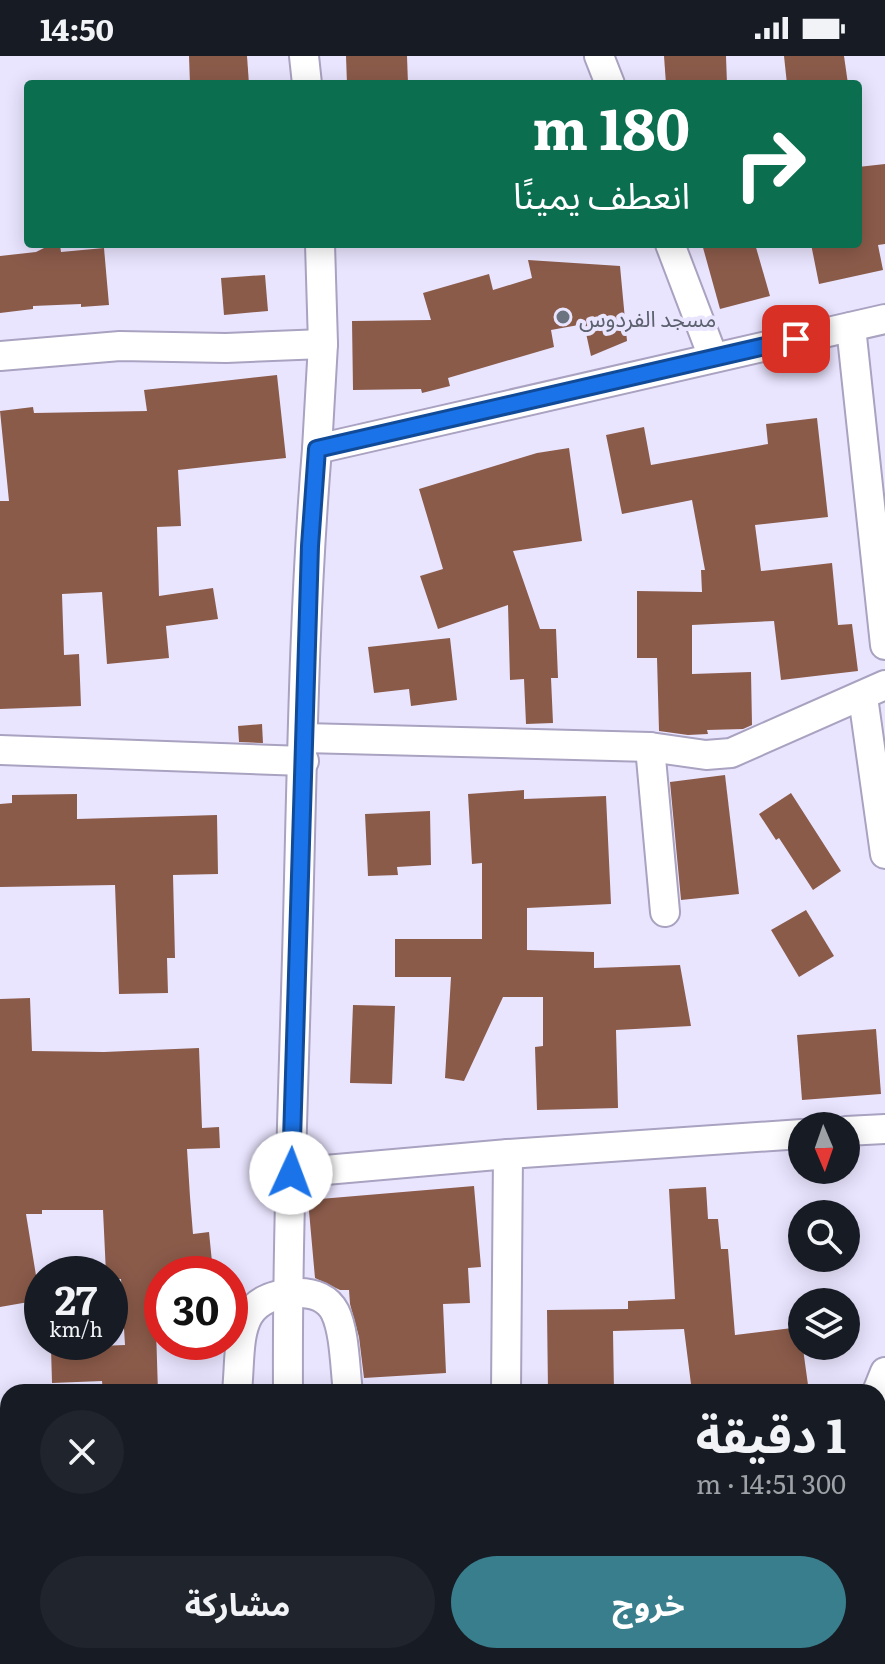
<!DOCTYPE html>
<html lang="ar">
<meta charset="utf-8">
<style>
:root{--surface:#171b24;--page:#20242c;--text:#f1f3f6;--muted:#9ea1a6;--accent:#397e8c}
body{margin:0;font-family:Literata,"Noto Sans Arabic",serif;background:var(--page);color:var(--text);direction:rtl;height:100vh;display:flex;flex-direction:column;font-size:30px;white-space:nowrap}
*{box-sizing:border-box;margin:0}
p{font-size:26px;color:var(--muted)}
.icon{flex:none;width:44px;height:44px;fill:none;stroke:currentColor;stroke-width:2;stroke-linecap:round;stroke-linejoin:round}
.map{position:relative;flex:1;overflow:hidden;direction:ltr}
.panel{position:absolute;left:0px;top:1328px;width:886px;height:280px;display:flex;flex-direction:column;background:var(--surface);border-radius:24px 24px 0 0;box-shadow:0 4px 20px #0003;direction:rtl}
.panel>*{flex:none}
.guide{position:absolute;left:24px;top:24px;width:838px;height:168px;border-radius:8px;box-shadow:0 4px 20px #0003;direction:rtl;background:#0b6e4f;color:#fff;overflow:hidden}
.needle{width:52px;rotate:178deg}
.tools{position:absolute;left:788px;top:1056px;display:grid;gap:16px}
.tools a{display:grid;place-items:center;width:72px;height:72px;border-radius:50%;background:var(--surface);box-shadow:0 4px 20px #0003;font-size:40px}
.speed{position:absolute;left:24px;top:1200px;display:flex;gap:16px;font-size:40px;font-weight:700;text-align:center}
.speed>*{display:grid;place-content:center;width:104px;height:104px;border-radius:50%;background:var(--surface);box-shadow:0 4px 20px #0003;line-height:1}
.speed small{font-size:20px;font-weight:400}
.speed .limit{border:12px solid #d22;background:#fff;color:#111}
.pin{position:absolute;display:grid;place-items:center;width:68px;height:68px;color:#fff;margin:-34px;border-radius:16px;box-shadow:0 4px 12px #0006}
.me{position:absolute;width:88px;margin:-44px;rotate:2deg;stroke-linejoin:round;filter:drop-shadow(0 0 6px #0008)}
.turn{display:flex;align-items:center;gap:28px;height:168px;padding:0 40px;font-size:36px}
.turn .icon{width:104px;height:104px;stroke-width:2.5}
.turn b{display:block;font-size:56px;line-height:68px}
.round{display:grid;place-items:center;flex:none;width:84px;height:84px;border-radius:42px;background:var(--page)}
.summary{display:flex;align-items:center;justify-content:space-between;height:136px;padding:0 40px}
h1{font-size:48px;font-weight:700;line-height:60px}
.button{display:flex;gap:16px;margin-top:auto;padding:16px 40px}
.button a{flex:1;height:92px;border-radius:48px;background:var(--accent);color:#fff;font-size:32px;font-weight:700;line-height:92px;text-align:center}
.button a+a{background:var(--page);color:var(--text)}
.status{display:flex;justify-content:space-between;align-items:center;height:56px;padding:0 40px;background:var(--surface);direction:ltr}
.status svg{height:22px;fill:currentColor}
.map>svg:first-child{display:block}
.building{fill:#8b5b4a}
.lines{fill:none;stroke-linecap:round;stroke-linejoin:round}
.minor-casing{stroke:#a9a2c0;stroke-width:32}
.minor{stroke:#fff;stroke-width:28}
.route-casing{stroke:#114b97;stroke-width:20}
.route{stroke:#1a73e8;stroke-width:14}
.worship-dot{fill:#6b7280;stroke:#eae5ff;stroke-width:3}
.labels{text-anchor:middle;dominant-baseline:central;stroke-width:8;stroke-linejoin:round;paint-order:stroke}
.worship-label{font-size:22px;fill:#5b616d;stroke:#eae5ff;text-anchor:start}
</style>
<div class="status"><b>14:50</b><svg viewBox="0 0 49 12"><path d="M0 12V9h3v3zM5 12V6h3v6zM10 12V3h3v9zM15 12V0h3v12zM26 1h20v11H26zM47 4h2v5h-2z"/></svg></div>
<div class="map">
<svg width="885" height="1608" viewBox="0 0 885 1608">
<rect width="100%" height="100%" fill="#eae5ff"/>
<g class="building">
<polygon points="189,0 247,0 249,28 190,28"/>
<polygon points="346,0 407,0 408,28 347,28"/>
<polygon points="664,0 726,0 727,28 666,28"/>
<polygon points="784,0 844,0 848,28 787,28"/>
<polygon points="885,108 885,188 878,189 883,214 819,228 811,188 858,188 858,111"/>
<polygon points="702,188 755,188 770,240 720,253"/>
<polygon points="60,189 61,196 104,192 109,249 81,251 81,248 33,250 33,253 0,257 0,200 36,196 48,190"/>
<polygon points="528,204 620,210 627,285 591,300 584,268 551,274 554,291 448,322 450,330 422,337 421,333 353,334 352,265 431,264 423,237 489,218 493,234 532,222"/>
<polygon points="265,219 268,255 224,259 221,222"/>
<polygon points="277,319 286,402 178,414 181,470 157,471 159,540 213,532 218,563 166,570 169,602 107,608 102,536 62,538 64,599 79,598 81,650 0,653 0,445 9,445 0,355 33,351 34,357 147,355 144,334"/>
<polygon points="817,362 828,461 755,469 761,515 832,507 838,569 852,568 858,615 781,624 774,565 692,569 692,618 751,616 752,669 743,673 707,674 708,678 688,679 659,675 657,602 637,602 637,535 702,536 701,514 705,514 692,444 622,458 606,379 644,371 651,409 768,388 766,368"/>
<polygon points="569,392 582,485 513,495 540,573 556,573 558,622 551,622 553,667 526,668 524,623 510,624 508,549 438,573 420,520 443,513 419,433 537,397"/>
<polygon points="450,582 457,644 411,650 409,633 374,637 368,591"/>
<polygon points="262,668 263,687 239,686 238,670"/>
<polygon points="725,719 739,838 681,844 670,726"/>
<polygon points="524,734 524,743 606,740 611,848 527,852 527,894 594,896 594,912 680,909 691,970 616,974 618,1052 537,1054 535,991 543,990 543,941 503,941 464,1025 445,1022 451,921 395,921 395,883 482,883 482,807 472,808 468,738"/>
<polygon points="791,737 841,815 813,834 779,782 776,784 759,758"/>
<polygon points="77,738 77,763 217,759 218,818 173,819 175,902 167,902 168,937 119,938 115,829 0,831 0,748 12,747 12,739"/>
<polygon points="430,755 431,809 397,811 398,819 368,820 365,758"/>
<polygon points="806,854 834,900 799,921 771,874"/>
<polygon points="30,942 32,995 104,996 199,992 202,1072 219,1071 220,1092 187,1093 190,1141 193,1178 209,1176 212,1206 165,1212 165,1218 162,1218 162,1273 156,1273 158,1336 103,1336 102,1325 52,1327 51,1292 125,1289 121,1223 110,1223 110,1218 106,1218 103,1154 42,1154 42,1158 26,1158 40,1244 0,1251 0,943"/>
<polygon points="353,949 395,950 392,1028 350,1027"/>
<polygon points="876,973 881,1038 802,1044 797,979"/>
<polygon points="474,1130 481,1211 468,1212 470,1247 443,1248 446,1317 364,1322 359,1281 350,1248 349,1234 340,1234 315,1222 308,1144"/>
<polygon points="706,1131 708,1163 718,1163 721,1193 728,1193 735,1279 800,1271 809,1336 692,1336 684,1273 613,1275 614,1336 548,1336 547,1254 628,1253 628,1245 675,1243 669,1133"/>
</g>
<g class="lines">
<g class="minor-casing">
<g id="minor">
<polyline points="304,0 307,28"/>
<polyline points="599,0 610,28"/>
<polyline points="670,188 713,301"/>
<polyline points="851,271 885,589"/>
<polyline points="0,300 120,290 226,292 323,288"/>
<polyline points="317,393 323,288 320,188"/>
<polyline points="863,641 885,798"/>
<polyline points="304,682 650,691 706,699 731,697 885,629"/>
<polyline points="650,691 665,856"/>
<polyline points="0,694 304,705"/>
<polyline points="846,1075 885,1073"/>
<polyline points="291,1117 508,1098 802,1078"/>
<path d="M237,1336C242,1285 232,1238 299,1237C314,1237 328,1242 335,1256C345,1276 345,1314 348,1336"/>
<path d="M288,1336C287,1179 294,1022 298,864C302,708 304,550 317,393L885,263"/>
<polyline points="506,1336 508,1098"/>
<polyline points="877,1336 885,1316"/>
<polyline points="0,1451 8,1450"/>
<polyline points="301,1600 302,1608"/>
<polyline points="402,1600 404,1608"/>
<polyline points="211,1608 212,1600"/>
</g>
</g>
<use href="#minor" class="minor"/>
</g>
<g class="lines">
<g class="route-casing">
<polyline id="route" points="291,1117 310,490 317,393 796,283"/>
</g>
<use href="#route" class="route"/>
</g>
<circle class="worship-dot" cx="563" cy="261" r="8"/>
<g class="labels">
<g class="worship-label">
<text x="579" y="261">مسجد الفردوس</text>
</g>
</g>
</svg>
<div class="tools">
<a><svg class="needle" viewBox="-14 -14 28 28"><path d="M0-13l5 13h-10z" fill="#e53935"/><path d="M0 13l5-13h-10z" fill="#9ea1a6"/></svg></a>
<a><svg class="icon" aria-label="search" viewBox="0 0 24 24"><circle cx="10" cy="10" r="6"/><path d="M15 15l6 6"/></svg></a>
<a><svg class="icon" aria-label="layers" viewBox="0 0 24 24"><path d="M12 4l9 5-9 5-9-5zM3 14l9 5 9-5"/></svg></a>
</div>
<div class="speed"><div>27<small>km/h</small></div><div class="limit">30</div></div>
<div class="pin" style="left:796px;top:283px;background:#d93025"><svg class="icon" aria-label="arrive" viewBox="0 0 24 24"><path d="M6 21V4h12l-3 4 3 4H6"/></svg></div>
<svg class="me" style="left:291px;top:1117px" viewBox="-20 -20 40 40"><circle r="19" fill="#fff"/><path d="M0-13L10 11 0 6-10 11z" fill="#1a73e8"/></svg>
<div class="guide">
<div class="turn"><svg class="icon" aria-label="right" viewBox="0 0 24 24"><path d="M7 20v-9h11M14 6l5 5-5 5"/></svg><div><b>180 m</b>انعطف يمينًا</div></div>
</div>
<section class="panel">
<div class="summary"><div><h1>1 دقيقة</h1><p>300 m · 14:51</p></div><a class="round"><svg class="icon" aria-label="close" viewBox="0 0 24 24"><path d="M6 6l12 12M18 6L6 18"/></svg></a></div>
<div class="button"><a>خروج</a><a>مشاركة</a></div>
</section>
</div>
